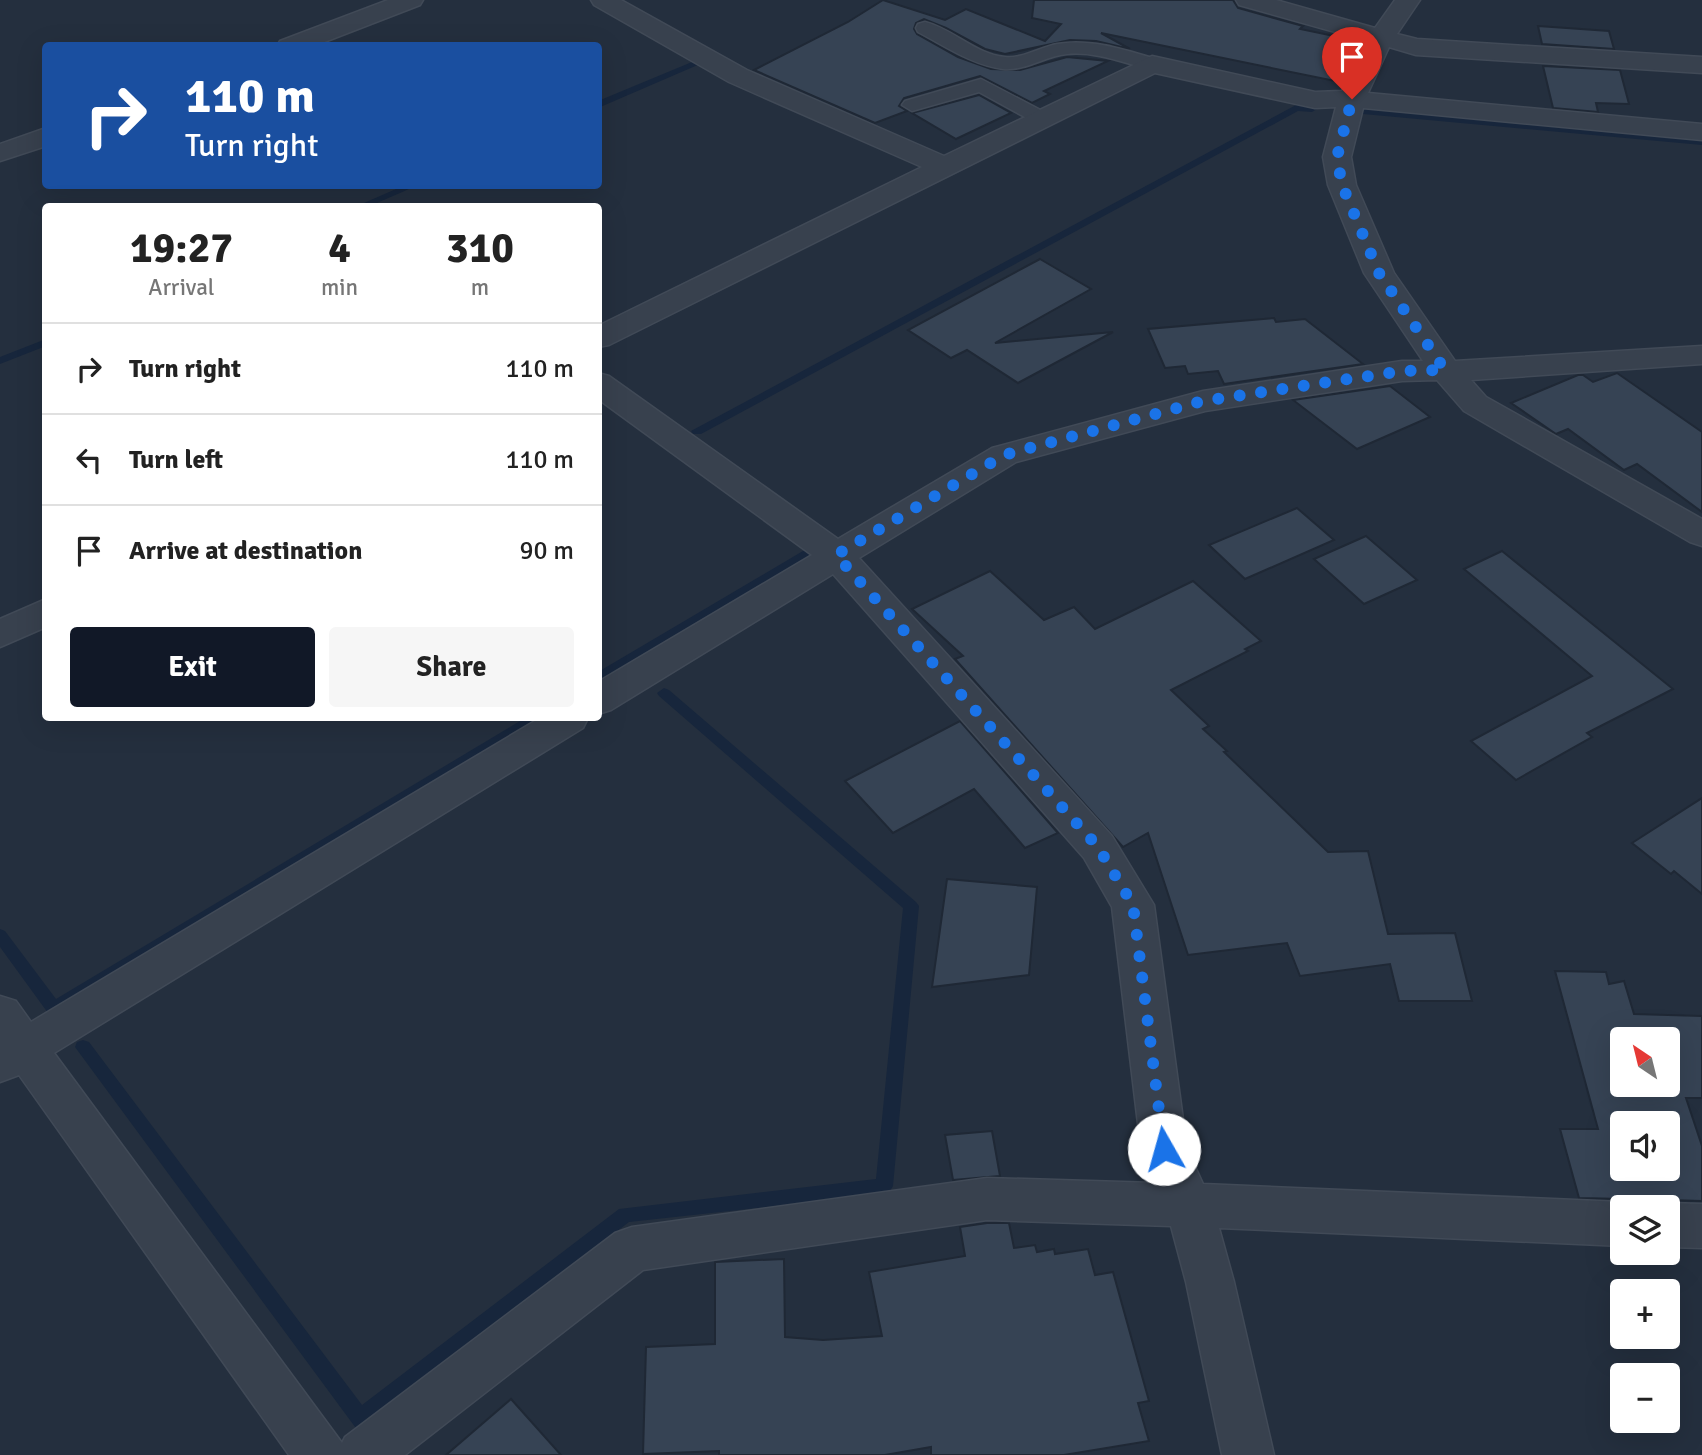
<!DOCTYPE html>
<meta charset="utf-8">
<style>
:root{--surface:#fff;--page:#f6f6f6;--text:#222;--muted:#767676;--line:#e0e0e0;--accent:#111827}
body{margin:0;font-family:Signika,sans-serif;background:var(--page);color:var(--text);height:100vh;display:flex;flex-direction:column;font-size:26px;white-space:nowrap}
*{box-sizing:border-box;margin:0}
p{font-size:23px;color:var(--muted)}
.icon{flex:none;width:38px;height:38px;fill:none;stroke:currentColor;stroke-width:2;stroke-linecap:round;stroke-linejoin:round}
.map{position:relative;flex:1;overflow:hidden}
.sheet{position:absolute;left:42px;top:203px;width:560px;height:518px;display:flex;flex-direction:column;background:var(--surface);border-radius:7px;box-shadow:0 7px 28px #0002}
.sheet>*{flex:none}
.guide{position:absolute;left:42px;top:42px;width:560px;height:147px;border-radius:7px;box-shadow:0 7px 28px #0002;background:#1a4fa0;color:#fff;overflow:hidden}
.needle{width:46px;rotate:325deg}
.fabs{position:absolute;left:1610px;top:1027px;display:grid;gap:14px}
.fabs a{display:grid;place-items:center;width:70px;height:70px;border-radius:7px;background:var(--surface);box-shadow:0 7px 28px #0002;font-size:35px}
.pin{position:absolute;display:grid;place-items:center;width:60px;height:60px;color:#fff;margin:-72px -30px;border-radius:50% 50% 50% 0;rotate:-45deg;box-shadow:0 0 7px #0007}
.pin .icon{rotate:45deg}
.me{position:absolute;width:77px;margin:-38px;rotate:353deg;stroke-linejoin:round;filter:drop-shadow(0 0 5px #0008)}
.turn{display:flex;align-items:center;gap:24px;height:147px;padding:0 28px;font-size:32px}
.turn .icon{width:91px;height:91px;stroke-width:2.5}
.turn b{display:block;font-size:49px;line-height:60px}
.eta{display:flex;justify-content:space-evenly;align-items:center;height:119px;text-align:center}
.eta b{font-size:42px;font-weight:800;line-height:49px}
.button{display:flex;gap:14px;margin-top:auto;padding:14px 28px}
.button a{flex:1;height:80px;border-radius:7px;background:var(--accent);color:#fff;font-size:28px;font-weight:800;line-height:80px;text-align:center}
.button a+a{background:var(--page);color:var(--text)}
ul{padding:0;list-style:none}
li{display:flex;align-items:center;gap:21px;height:91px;padding:0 28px;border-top:2px solid var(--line)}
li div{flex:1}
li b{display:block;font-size:26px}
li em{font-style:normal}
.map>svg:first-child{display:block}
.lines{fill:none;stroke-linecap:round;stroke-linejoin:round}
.stream{fill:#17263c;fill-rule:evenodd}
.building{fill:#364354;stroke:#1f2835;stroke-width:2;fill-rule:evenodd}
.service-casing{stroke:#414a57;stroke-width:3}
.minor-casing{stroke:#414a57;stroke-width:3}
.service{fill:#38414e;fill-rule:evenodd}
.minor{fill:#38414e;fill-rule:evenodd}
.route{stroke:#1a73e8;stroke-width:12;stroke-dasharray:0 21.6}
</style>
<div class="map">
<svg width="1702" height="1455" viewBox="0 0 1702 1455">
<rect width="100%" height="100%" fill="#242f3e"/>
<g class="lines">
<g class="stream">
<polygon points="692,62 700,64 598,108 598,101"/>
<polygon points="1296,105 1312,106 1317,109 1312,112 1298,111 701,434 693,434 691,431"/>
<polygon points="1366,109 1702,139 1702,145 1363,114 1363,110"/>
<polygon points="403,186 416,186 370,206 357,206"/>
<polygon points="46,339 46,346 0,364 0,357"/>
<polygon points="808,548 814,552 813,555 598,684 598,672"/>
<polygon points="664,688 669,690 916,902 919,906 893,1186 890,1191 884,1194 629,1222 373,1420 374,1424 372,1431 365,1433 358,1431 75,1047 77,1042 83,1040 89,1042 362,1405 619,1209 876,1179 903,908 659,696 657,693"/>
<polygon points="525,718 542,718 540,722 60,1013 54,1015 48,1013 0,947 0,929 5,931 56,999"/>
</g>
</g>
<g class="building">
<polygon points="883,0 945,20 966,9 1045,41 1061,24 1032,18 1034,0 1233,0 1238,8 1303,26 1300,29 1358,41 1335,81 1101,33 1130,49 1096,41 1070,40 1005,54 985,49 946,28 924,19 916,23 914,29 917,34 958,57 991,69 1020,70 1067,57 1108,61 1044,91 1050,94 1032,103 980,76 904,98 899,106 907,111 875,123 754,70 848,22"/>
<polygon points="1538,26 1609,31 1614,49 1542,44"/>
<polygon points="1543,66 1620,70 1629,104 1596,103 1598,112 1553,108"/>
<polygon points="979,95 1011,113 956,139 912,113"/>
<polygon points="1040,259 1091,289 995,343 1113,332 1018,383 967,350 951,358 908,330"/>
<polygon points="1274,318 1276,322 1305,319 1363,364 1224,384 1218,371 1188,374 1185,366 1165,368 1148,329"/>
<polygon points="1617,373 1702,432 1702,512 1637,464 1624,470 1568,429 1556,434 1511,403 1578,375 1583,375 1593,382"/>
<polygon points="1390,386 1430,417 1357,449 1293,400"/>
<polygon points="1297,508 1334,540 1245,579 1209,545"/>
<polygon points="1366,536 1417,580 1364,604 1314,559"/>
<polygon points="1502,551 1673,689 1587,733 1592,737 1516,780 1471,741 1592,676 1464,569"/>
<polygon points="990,571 1044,620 1074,607 1095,629 1193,581 1261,641 1245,649 1248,651 1171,690 1209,726 1203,729 1227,751 1224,752 1328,852 1368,851 1388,934 1455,933 1472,1001 1399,1001 1390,964 1300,976 1287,943 1188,955 1148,833 1123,847 955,659 963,656 912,609"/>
<polygon points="960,721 1058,833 1025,848 974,789 893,833 845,781"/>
<polygon points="1702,798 1702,894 1674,871 1671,874 1632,843"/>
<polygon points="947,879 1037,887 1029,975 932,987"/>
<path d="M1555,971L1606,972L1609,984L1624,981L1634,1014L1702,1016V1098H1686L1702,1146V1201L1668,1200L1656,1205H1636L1622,1199L1579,1198L1560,1129H1598ZM1622,1040H1668V1085H1622ZM1622,1124H1668V1169H1622Z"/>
<polygon points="992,1131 1000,1176 953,1180 945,1135"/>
<polygon points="987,1223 1009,1223 1014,1248 1035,1245 1037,1252 1054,1249 1055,1254 1088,1249 1095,1275 1113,1272 1149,1401 1138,1403 1149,1441 1064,1455 931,1455 931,1447 885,1455 719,1455 719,1451 643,1454 646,1347 715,1344 715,1262 784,1259 785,1337 823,1340 882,1336 869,1272 965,1256 960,1227"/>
<polygon points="511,1399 561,1455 446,1455"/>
</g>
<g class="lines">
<g class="service-casing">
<g id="service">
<path d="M925,22C953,29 975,54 1005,57C1023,59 1040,47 1057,44C1091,38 1126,50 1159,60L1161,64L1152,70C1124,63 1096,51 1067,54C1045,56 1026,71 1003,69C972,65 945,46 918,32L916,28L918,24Z"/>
<polygon points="981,79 1048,114 1051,118 1041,124 1034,122 979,92 912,111 902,105 905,101"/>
</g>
</g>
<g class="minor-casing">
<g id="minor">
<polygon points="388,0 423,0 420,5 314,46 277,46 280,41"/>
<polygon points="591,0 621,0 747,70 944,156 1152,56 1315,92 1342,91 1367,41 1239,5 1236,0 1276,0 1375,28 1395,0 1420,0 1397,34 1417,39 1702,57 1702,73 1416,55 1389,47 1368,93 1702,124 1702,140 1363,108 1351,157 1356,185 1394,273 1455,361 1702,346 1702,364 1471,380 1486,397 1702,519 1702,546 1690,542 1464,411 1437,380 1402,381 1205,411 1016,462 859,558 1112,836 1154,905 1187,1149 1203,1184 1622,1202 1636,1208 1622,1208 1622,1246 1219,1228 1234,1282 1274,1455 1222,1455 1186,1282 1171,1226 987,1220 643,1270 405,1455 289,1455 19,1075 0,1082 0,996 16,1001 31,1022 540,718 588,718 583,728 54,1053 342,1443 345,1437 615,1233 632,1227 987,1178 1155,1183 1141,1149 1112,907 1084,858 833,574 611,710 598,714 598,682 812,555 598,399 598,373 609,376 838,539 992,448 1203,391 1402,361 1423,361 1364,273 1328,185 1323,157 1336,107 1315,108 1155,73 609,345 598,347 598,326 922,167 729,82 594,5"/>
<polygon points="46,128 46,146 0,161 0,144"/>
<polygon points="46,599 46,627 0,647 0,619"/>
<polygon points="1668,1203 1702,1204 1702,1248 1668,1247 1668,1208 1657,1208"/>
</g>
</g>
<use href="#service" class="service"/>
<use href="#minor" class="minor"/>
</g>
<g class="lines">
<polyline class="route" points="1164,1149 1133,905 1098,847 836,555 1004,455 1203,401 1402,371 1445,370 1379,273 1342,185 1337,157 1352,99"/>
</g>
</svg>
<div class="fabs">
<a><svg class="needle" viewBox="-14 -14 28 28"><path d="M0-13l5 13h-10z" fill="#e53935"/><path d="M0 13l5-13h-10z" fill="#767676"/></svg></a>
<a><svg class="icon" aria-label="sound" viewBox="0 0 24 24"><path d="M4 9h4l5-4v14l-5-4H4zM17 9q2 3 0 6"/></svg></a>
<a><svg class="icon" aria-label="layers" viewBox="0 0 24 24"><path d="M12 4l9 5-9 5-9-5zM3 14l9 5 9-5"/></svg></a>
<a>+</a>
<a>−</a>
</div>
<div class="pin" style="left:1352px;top:99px;background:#d93025"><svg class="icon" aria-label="arrive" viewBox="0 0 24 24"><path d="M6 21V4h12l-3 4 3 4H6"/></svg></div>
<svg class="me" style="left:1164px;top:1149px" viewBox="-20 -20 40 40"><circle r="19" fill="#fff"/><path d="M0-13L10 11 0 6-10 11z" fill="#1a73e8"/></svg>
<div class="guide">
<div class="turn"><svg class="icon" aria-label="right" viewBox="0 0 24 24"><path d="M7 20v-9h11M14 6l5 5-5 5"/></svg><div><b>110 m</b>Turn right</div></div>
</div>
<section class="sheet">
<div class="eta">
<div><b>19:27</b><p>Arrival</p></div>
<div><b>4</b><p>min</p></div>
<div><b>310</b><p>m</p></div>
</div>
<ul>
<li><svg class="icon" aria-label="right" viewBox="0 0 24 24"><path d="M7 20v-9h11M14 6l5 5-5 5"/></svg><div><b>Turn right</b></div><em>110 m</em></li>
<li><svg class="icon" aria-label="left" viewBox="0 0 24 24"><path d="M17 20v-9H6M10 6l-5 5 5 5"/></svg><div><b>Turn left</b></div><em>110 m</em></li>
<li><svg class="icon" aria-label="arrive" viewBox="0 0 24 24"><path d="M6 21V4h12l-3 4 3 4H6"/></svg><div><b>Arrive at destination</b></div><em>90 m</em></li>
</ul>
<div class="button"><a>Exit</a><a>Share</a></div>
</section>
</div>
